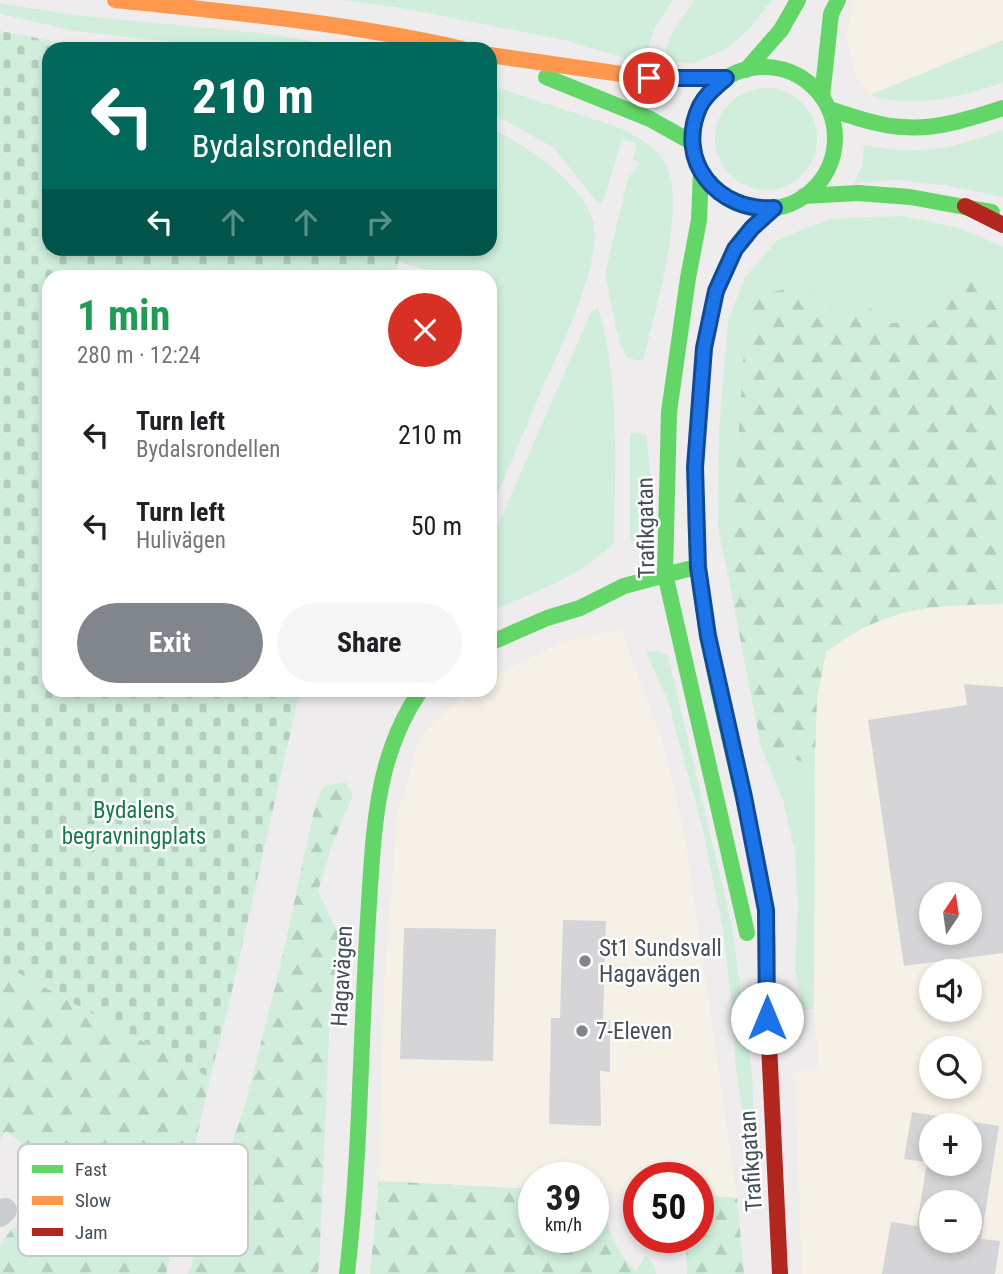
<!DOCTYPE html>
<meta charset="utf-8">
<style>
:root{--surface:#fff;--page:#f6f6f6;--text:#202124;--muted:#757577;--accent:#80868c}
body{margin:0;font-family:"Roboto Condensed",sans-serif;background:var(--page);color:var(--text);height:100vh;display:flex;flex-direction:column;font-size:26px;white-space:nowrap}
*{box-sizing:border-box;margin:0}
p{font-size:23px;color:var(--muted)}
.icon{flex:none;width:38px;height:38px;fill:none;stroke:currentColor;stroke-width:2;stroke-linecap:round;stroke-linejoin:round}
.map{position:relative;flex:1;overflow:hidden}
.drawer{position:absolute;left:42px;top:270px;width:455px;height:427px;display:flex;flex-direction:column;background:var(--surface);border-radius:21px;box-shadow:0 4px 10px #0003}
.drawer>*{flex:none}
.guide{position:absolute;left:42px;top:42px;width:455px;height:214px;border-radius:21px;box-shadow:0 4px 10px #0003;background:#00695c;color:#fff;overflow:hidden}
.needle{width:46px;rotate:13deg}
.tools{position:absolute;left:919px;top:882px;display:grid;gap:14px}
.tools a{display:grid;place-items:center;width:63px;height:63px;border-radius:50%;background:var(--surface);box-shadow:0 4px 10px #0003;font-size:35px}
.speed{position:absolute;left:518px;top:1162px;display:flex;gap:14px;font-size:35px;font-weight:700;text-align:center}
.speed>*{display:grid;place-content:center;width:91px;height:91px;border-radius:50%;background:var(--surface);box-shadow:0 4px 10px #0003;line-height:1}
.speed small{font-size:18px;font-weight:400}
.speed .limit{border:10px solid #d22;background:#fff;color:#111}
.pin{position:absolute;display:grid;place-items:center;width:60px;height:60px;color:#fff;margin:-30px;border:4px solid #fff;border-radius:50%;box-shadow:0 2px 7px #0007}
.me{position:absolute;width:77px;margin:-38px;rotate:0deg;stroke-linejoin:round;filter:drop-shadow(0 0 5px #0008)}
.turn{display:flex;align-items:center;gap:24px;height:147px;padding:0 35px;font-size:32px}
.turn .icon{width:91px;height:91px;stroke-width:2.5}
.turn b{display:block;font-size:49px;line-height:60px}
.lanes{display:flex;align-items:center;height:66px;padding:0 35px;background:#0003;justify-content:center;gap:35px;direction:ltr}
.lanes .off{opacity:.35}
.round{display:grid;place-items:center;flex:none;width:74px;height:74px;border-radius:37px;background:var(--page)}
.head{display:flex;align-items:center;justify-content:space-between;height:119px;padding:0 35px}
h1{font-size:42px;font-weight:700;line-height:52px;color:#1e9e55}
.cta{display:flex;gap:14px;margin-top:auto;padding:14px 35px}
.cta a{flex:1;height:80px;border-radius:42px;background:var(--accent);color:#fff;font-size:28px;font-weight:700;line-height:80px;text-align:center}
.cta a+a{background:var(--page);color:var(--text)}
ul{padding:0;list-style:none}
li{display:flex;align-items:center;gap:21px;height:91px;padding:0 35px}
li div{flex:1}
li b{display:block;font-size:26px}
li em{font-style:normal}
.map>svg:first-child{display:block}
.commercial{fill:#f6f1e6;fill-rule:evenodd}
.grass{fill:#d0eedb}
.forest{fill:url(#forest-firs)}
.cemetery{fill:url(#cemetery-stones)}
.building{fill:#d5d4d7;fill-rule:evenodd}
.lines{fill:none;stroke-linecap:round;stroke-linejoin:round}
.street{stroke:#c9ccce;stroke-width:24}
.fast{stroke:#63d668;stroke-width:16}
.slow{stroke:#ff974d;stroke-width:16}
.jam{stroke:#b3261e;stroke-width:16}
.route-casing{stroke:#114b97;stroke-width:18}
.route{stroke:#1a73e8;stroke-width:12}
.poi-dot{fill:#80868c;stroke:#fff;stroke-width:2.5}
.labels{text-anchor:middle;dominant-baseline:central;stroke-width:5;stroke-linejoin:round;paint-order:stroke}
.street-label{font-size:23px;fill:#444f59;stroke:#fff}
.park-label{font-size:23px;fill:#147b49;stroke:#fff}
.poi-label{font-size:23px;fill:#444f59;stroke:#fff;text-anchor:start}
.key{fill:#fff;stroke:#c7cacd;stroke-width:2}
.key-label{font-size:19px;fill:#444f59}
</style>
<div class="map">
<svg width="1003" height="1274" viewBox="0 0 1003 1274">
<defs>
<pattern id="forest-firs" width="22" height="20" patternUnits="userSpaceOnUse" patternTransform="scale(1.75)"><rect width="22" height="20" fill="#d0eedb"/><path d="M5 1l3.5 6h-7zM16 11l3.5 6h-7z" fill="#b4cebe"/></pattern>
<pattern id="cemetery-stones" width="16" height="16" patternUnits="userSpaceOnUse" patternTransform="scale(1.75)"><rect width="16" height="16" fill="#d0eedb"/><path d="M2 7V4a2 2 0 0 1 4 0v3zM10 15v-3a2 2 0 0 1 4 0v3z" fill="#b4cebe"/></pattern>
</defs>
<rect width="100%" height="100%" fill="#eeecec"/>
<g class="commercial">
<polygon points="853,0 1003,0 1003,40 870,95 856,77 846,40"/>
<path d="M1003,604V1274H802L795,1071L819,1068L814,1009L815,756L817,698L826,652L871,623L913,609ZM931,894H970V933H931ZM931,971H970V1010H931ZM931,1048H970V1087H931ZM931,1125H970V1164H931ZM931,1202H970V1241H931Z"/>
<polygon points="621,629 665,749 685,838 737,1198 698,1195 698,1178 639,1178 639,1193 593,1192 593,1178 534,1178 534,1189 379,1181 384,985 397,817 420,736 468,690 490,690 490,678 565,641"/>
</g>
<g class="grass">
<polygon points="341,0 673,0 655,27 646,54 662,58 673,31 694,0 772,0 750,28 726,49 694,63 639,62 564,40 396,7"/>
<polygon points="0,3 74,15 269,34 356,49 235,49 75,31 0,14"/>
<path d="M1003,40V82C963,98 911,109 870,95Z"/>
<path d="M490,85L620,128C638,137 656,146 666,165C687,209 654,314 643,361L627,358L619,341L605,274L628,178L640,163L633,160L637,144L622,139L605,196L602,203L597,202L554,148L510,123L490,115Z"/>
<circle cx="766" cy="139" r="51"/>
<path d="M490,129C524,142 579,182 592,218C607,259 553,362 536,403C521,439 506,475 490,510V400L497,384L490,380V276H451L398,262L401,249L490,248Z"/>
<path d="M1003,130V197L944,185L897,180L854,183L862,166L864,145C914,156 955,149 1003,130Z"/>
<polygon points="903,216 960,228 1003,247 1003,290 997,282 950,281 944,313 925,327 900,322 887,324 855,305 838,317 824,301 745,334 729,580 718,528 719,429 728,322 744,279 777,240 829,219"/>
<path d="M598,307C620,383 615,464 614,542C583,577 532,592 490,612V543L591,312Z"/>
<path d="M630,433L646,434C648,458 660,513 643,533C640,536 634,540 630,543Z"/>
<polygon points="656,651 668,655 732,927 752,1075 755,1150 749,1151 736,1069 732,1006 723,929 702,826 668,701 646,652"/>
<polygon points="761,747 805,763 815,756 814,1009 803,1009 795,970 798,908 795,852 783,800"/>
</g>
<g class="forest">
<path d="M965,273L997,282L1003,290V604C930,605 886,607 826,652L817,698L815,756L805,763L761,747L729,580L745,334L756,296L803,285L824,301L838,316L855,305L866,304L887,324L900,322L925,327L944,313L950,281Z"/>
<polygon points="345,782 353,795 332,845 318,891 339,936 330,1011 319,1268 317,1274 188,1274 246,1102 281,963 315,806 324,786"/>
<polygon points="0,963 210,1078 166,1274 0,1274 0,1245 11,1230 59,1190 46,1161 6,1131 0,1140"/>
<path d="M379,1181L534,1189V1237H593V1192L602,1193C608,1229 610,1244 636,1272L646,1255L654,1266L656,1274H370Z"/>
<polygon points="698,1195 737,1198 744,1274 687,1274 686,1237 698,1237"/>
</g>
<polygon class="cemetery" points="0,31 95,49 49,49 49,248 401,249 395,276 49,276 49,690 300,690 228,1008 210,1078 0,963"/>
<g class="building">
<path d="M964,684L1003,687V953L904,966L868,720L967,705ZM931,894H970V933H931Z"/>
<polygon points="563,920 606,921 603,1019 610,1020 610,1072 600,1071 601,1126 549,1124 551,1018 560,1018"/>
<polygon points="404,928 496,929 493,1061 400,1059"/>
<path d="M912,1112L999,1126L981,1239L1000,1241L995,1274H882L891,1222L917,1226L927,1162L904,1159ZM931,1125H970V1164H931ZM931,1202H970V1241H931Z"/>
</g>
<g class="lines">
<polyline class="street" points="0,1215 5,1210"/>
<g class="fast">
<circle cx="764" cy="138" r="71"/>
<polyline points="746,70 781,30 798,0"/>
<polyline points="546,77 650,119 693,143"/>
<polyline points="822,97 831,14 838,0"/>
<path d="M829,109C853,116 877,126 903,127C937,130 971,118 1003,108"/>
<polyline points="701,171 699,220 688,278 669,412 665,574 747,933"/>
<polyline points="804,196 858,193 910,197 992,212"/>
<polyline points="490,643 547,618 580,608 624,586 688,569"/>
<path d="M767,1002C766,971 770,937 765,907C747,793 710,683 698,568C693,514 696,458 699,404C703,351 708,298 734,250C744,234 760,221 774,208"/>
<path d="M347,1274C356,1196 359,1119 362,1041C364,995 366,949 369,903C374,827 376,754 421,690"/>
</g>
<g class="slow">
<path d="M115,0C232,12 348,23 463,49"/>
<polyline points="490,55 649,78 726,78"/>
</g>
<g class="jam">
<polyline points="965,206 1003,225"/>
<polyline points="767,1002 780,1274"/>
</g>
</g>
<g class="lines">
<g class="route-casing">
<path id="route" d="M649,78H726C716,87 706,94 700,106C674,161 718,212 774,208L752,228L735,249L716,291L704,348L695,467L698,567L708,636L744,797L766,910L767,1018"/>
</g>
<use href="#route" class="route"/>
</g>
<g class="poi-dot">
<circle cx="585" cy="961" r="7"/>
<circle cx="582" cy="1031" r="7"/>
</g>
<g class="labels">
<g class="street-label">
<text transform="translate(646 528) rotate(-91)">Trafikgatan</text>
<text transform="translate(342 976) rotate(-87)">Hagavägen</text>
<text transform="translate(751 1161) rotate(-94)">Trafikgatan</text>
</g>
<g class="park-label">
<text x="134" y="810">Bydalens<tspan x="134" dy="26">begravningplats</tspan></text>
</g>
<g class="poi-label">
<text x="599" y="948">St1 Sundsvall<tspan x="599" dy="26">Hagavägen</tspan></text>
<text x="596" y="1031">7-Eleven</text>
</g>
</g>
<rect x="18" y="1144" width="230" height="112" rx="10" class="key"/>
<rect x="32" y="1165" width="31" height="8" fill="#63d668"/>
<rect x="32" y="1196" width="31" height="9" fill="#ff974d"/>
<rect x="32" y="1228" width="31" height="8" fill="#b3261e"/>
<g class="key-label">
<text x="75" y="1176">Fast</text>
<text x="75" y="1207">Slow</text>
<text x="75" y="1239">Jam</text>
</g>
</svg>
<div class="tools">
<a><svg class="needle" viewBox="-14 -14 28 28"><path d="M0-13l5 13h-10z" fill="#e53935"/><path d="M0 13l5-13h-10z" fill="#757577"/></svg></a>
<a><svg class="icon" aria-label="sound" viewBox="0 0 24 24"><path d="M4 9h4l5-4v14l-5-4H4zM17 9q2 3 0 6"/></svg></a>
<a><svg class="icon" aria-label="search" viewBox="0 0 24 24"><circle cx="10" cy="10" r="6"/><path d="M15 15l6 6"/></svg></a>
<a>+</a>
<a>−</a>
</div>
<div class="speed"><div>39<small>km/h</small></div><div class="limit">50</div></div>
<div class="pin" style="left:649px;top:78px;background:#d93025"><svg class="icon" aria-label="arrive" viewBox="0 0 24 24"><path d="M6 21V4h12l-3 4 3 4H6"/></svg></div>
<svg class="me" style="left:767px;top:1018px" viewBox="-20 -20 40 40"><circle r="19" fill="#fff"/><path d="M0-13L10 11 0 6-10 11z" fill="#1a73e8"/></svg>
<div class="guide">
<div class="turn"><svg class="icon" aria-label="left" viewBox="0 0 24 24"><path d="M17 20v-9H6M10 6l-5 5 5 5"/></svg><div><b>210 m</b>Bydalsrondellen</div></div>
<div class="lanes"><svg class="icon" aria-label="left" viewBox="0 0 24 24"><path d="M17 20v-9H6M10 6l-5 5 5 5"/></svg><svg class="icon off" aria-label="ahead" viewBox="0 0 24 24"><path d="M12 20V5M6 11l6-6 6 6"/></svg><svg class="icon off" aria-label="ahead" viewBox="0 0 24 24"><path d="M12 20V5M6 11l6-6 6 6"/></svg><svg class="icon off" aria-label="right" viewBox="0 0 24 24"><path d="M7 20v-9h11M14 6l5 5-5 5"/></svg></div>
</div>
<section class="drawer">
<div class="head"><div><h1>1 min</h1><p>280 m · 12:24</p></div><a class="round" style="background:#d93025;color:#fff"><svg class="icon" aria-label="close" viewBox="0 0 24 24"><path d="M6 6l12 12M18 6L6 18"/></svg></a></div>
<ul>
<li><svg class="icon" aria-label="left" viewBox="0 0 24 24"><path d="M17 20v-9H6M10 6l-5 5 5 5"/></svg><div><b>Turn left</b><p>Bydalsrondellen</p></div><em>210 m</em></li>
<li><svg class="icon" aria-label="left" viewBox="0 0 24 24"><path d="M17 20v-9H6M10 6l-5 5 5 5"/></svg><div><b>Turn left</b><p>Hulivägen</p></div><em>50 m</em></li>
</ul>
<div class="cta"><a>Exit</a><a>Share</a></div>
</section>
</div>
